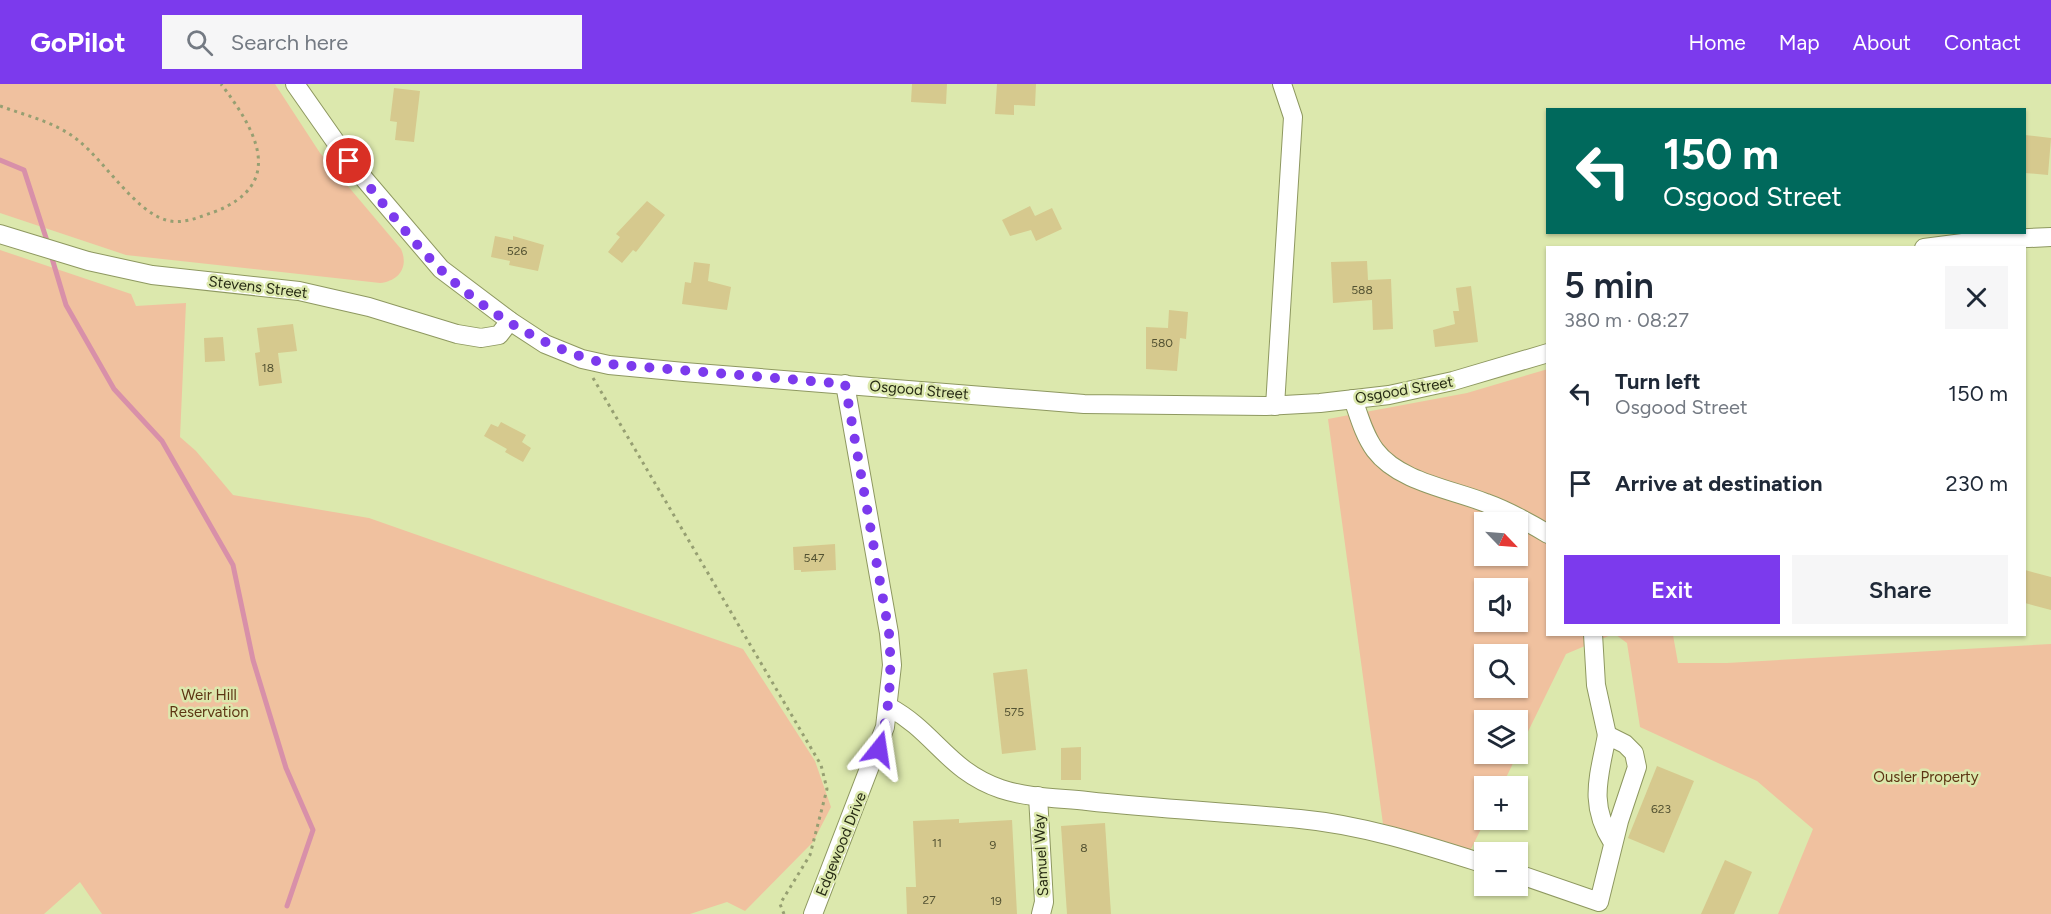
<!DOCTYPE html>
<meta charset="utf-8">
<style>
:root{--surface:#fff;--page:#f6f6f7;--text:#1f2937;--muted:#747a83;--accent:#7c3aed}
body{margin:0;font-family:Figtree,sans-serif;background:var(--page);color:var(--text);height:100vh;display:flex;flex-direction:column;font-size:22px;white-space:nowrap}
*{box-sizing:border-box;margin:0}
p{font-size:20px;color:var(--muted)}
.icon{flex:none;width:33px;height:33px;fill:none;stroke:currentColor;stroke-width:2;stroke-linecap:round;stroke-linejoin:round}
.map{position:relative;flex:1;overflow:hidden}
.side{position:absolute;left:1546px;top:162px;width:480px;height:390px;display:flex;flex-direction:column;background:var(--surface);border-radius:0px;box-shadow:0 2px 4px #0004}
.side>*{flex:none}
.hud{position:absolute;left:1546px;top:24px;width:480px;height:126px;border-radius:0px;box-shadow:0 2px 4px #0004;background:#00695c;color:#fff;overflow:hidden}
.needle{width:39px;rotate:115deg}
.controls{position:absolute;left:1474px;top:428px;display:grid;gap:12px}
.controls a{display:grid;place-items:center;width:54px;height:54px;border-radius:0px;background:var(--surface);box-shadow:0 2px 4px #0004;font-size:30px}
.pin{position:absolute;display:grid;place-items:center;width:51px;height:51px;color:#fff;margin:-26px;border:3px solid #fff;border-radius:50%;box-shadow:0 2px 6px #0007}
.me{position:absolute;width:66px;margin:-33px;rotate:15deg;stroke-linejoin:round;filter:drop-shadow(0 0 4px #0008)}
.turn{display:flex;align-items:center;gap:21px;height:126px;padding:0 18px;font-size:27px}
.turn .icon{width:78px;height:78px;stroke-width:2.5}
.turn b{display:block;font-size:42px;line-height:51px}
.round{display:grid;place-items:center;flex:none;width:63px;height:63px;border-radius:0px;background:var(--page)}
.headline{display:flex;align-items:center;justify-content:space-between;height:102px;padding:0 18px}
h1{font-size:36px;font-weight:600;line-height:45px}
.button{display:flex;gap:12px;margin-top:auto;padding:12px 18px}
.button a{flex:1;height:69px;border-radius:0px;background:var(--accent);color:#fff;font-size:24px;font-weight:600;line-height:69px;text-align:center}
.button a+a{background:var(--page);color:var(--text)}
ul{padding:0;list-style:none}
li{display:flex;align-items:center;gap:18px;height:90px;padding:0 18px}
li div{flex:1}
li b{display:block;font-size:22px}
li em{font-style:normal}
header{display:flex;align-items:center;gap:36px;box-sizing:border-box;height:84px;padding:0 30px;background:var(--accent);color:#fff}
header strong{font-size:28px}
nav{display:flex;gap:33px;margin-inline-start:auto;font-size:21px}
.search{width:420px;height:54px;background:var(--page);display:flex;align-items:center;gap:15px;box-sizing:border-box;padding:0 21px;border-radius:0px;color:var(--muted);font-size:22px}
.map>svg:first-child{display:block}
.green{fill:#f0c19f;fill-rule:evenodd}
.lines{fill:none;stroke-linecap:round;stroke-linejoin:round}
.stream{stroke:#d890a9;stroke-width:5}
.building{fill:#d6c98e}
.minor-casing{stroke:#8e9860;stroke-width:20}
.path{stroke:#969f72;stroke-width:3;stroke-dasharray:3 4.5;stroke-linecap:butt}
.minor{stroke:#fff;stroke-width:18}
.route{stroke:#7c3aed;stroke-width:10;stroke-dasharray:0 18}
.labels{text-anchor:middle;dominant-baseline:central;stroke-width:5;stroke-linejoin:round;paint-order:stroke}
.number-label{font-size:12px;fill:#535232}
.street-label{font-size:15px;fill:#272b14;stroke:#dce8ad}
.park-label{font-size:15px;fill:#5d3513;stroke:#dce8ad}
</style>
<header>
<strong>GoPilot</strong>
<div class="search"><svg class="icon" aria-label="search" viewBox="0 0 24 24"><circle cx="10" cy="10" r="6"/><path d="M15 15l6 6"/></svg>Search here</div>
<nav><a>Home</a><a>Map</a><a>About</a><a>Contact</a></nav>
</header>
<div class="map">
<svg width="2051" height="830" viewBox="0 0 2051 830">
<rect width="100%" height="100%" fill="#dce8ad"/>
<g class="green">
<path d="M0,0H275L320,69L401,165C409,183 399,197 380,199L126,171L0,129Z"/>
<polygon points="0,166 131,210 136,222 186,219 180,353 196,367 233,411 369,434 743,565 815,677 831,723 813,758 745,827 727,818 690,830 102,830 80,798 44,830 0,830"/>
<path d="M1548,285V550L1611,551L1566,570L1518,668V636H1485V669H1518L1502,702H1485L1486,735L1470,767L1383,740L1328,335L1467,309ZM1485,438H1518V471H1485ZM1485,504H1518V537H1485ZM1485,570H1518V603H1485Z"/>
<polygon points="1616,551 1673,551 1678,579 1727,579 2051,560 2051,830 1778,830 1813,745 1757,697 1640,643 1627,559"/>
</g>
<g class="lines">
<g class="stream">
<polyline points="0,76 24,86 48,160"/>
<polyline points="51,171 66,221 114,305 162,357 233,481 253,576 286,684 313,746 287,822"/>
</g>
</g>
<g class="building">
<polygon points="912,0 947,0 946,20 911,18"/>
<polygon points="997,0 1036,0 1035,22 1014,21 1014,31 995,30"/>
<polygon points="394,4 420,7 414,58 395,56 397,38 390,37"/>
<polygon points="2025,51 2051,54 2048,91 2025,89"/>
<polygon points="647,117 665,131 636,168 633,166 622,179 608,168 620,153 616,150"/>
<polygon points="1030,122 1035,132 1052,124 1062,145 1036,157 1031,146 1010,152 1002,136"/>
<polygon points="495,152 513,156 513,152 544,161 538,187 509,181 510,177 491,173"/>
<polygon points="1367,177 1368,196 1391,195 1393,245 1373,246 1372,216 1333,219 1331,178"/>
<polygon points="694,178 710,180 708,197 731,203 727,226 682,220 685,198 691,199"/>
<polygon points="1471,202 1478,258 1435,263 1433,246 1455,240 1453,227 1459,227 1456,204"/>
<polygon points="1169,226 1188,228 1186,255 1180,254 1177,287 1146,285 1146,243 1168,244"/>
<polygon points="293,240 297,267 278,269 282,299 259,302 255,269 260,268 257,244"/>
<polygon points="223,253 225,277 205,278 204,254"/>
<polygon points="501,338 526,351 522,358 531,364 523,378 505,368 507,365 484,352 491,340 498,343"/>
<polygon points="835,460 836,486 801,488 801,486 794,486 793,463"/>
<polygon points="2025,486 2051,493 2051,526 2025,519"/>
<polygon points="1027,585 1036,666 1002,670 993,589"/>
<polygon points="1081,663 1081,696 1061,696 1061,664"/>
<polygon points="1657,682 1694,697 1664,769 1628,754"/>
<polygon points="959,735 959,739 1012,736 1017,830 907,830 906,803 916,803 913,737"/>
<polygon points="1105,739 1111,830 1067,830 1061,742"/>
<polygon points="1725,776 1752,788 1734,830 1701,830"/>
</g>
<g class="lines">
<g class="minor-casing">
<g id="minor">
<polyline points="295,0 349,77 441,185 510,237 545,260 582,275 609,281 684,288 1084,320 1266,322 1320,319 1389,311 1453,297 1548,269"/>
<polyline points="0,150 88,177 152,191 299,207 369,223 457,250 481,254 499,251 510,237"/>
<polyline points="1924,164 1986,156 2051,153"/>
<path d="M1353,315C1359,332 1364,351 1375,366C1399,398 1451,405 1486,419C1508,427 1528,438 1548,450"/>
<polyline points="1275,322 1293,33 1282,0"/>
<polyline points="1593,550 1596,601 1607,651"/>
<path d="M889,623C935,648 948,687 1001,705C1028,714 1059,714 1087,717C1158,725 1229,728 1300,735C1363,741 1425,761 1485,780"/>
<polyline points="1038,712 1044,818 1041,830"/>
<path d="M1518,790L1599,818L1619,737L1637,683L1634,669L1625,660L1607,651C1599,693 1588,720 1613,759"/>
<polyline points="813,830 885,643 892,581 889,549 845,300"/>
</g>
</g>
<g class="path">
<path d="M0,22C27,32 56,38 79,57C105,78 135,127 166,136C182,141 199,133 214,128C287,100 256,46 221,0"/>
<polyline points="593,294 821,681 827,705 810,771 780,820 784,830"/>
</g>
<use href="#minor" class="minor"/>
</g>
<g class="lines">
<path class="route" d="M349,77C378,113 407,152 440,185C483,227 550,268 609,280L845,300L889,549C892,589 890,625 879,665"/>
</g>
<g class="labels">
<g class="number-label">
<text x="517" y="167">526</text>
<text x="1362" y="206">588</text>
<text x="1162" y="259">580</text>
<text x="268" y="284">18</text>
<text x="814" y="474">547</text>
<text x="1014" y="628">575</text>
<text x="1661" y="725">623</text>
<text x="937" y="759">11</text>
<text x="993" y="761">9</text>
<text x="1084" y="764">8</text>
<text x="929" y="816">27</text>
<text x="996" y="817">19</text>
</g>
<g class="street-label">
<text transform="translate(258 203) rotate(7)">Stevens Street</text>
<text transform="translate(919 306) rotate(5)">Osgood Street</text>
<text transform="translate(1404 306) rotate(-10)">Osgood Street</text>
<text transform="translate(841 760) rotate(-68)">Edgewood Drive</text>
<text transform="translate(1041 771) rotate(-93)">Samuel Way</text>
</g>
<g class="park-label">
<text x="209" y="611">Weir Hill<tspan x="209" dy="17">Reservation</tspan></text>
<text x="1926" y="693">Ousler Property</text>
</g>
</g>
</svg>
<div class="controls">
<a><svg class="needle" viewBox="-14 -14 28 28"><path d="M0-13l5 13h-10z" fill="#e53935"/><path d="M0 13l5-13h-10z" fill="#747a83"/></svg></a>
<a><svg class="icon" aria-label="sound" viewBox="0 0 24 24"><path d="M4 9h4l5-4v14l-5-4H4zM17 9q2 3 0 6"/></svg></a>
<a><svg class="icon" aria-label="search" viewBox="0 0 24 24"><circle cx="10" cy="10" r="6"/><path d="M15 15l6 6"/></svg></a>
<a><svg class="icon" aria-label="layers" viewBox="0 0 24 24"><path d="M12 4l9 5-9 5-9-5zM3 14l9 5 9-5"/></svg></a>
<a>+</a>
<a>−</a>
</div>
<div class="pin" style="left:349px;top:77px;background:#d93025"><svg class="icon" aria-label="arrive" viewBox="0 0 24 24"><path d="M6 21V4h12l-3 4 3 4H6"/></svg></div>
<svg class="me" style="left:879px;top:665px" viewBox="-20 -20 40 40"><path d="M0-17L14 15 0 8-14 15z" fill="#7c3aed" stroke="#fff" stroke-width="4"/></svg>
<div class="hud">
<div class="turn"><svg class="icon" aria-label="left" viewBox="0 0 24 24"><path d="M17 20v-9H6M10 6l-5 5 5 5"/></svg><div><b>150 m</b>Osgood Street</div></div>
</div>
<section class="side">
<div class="headline"><div><h1>5 min</h1><p>380 m · 08:27</p></div><a class="round"><svg class="icon" aria-label="close" viewBox="0 0 24 24"><path d="M6 6l12 12M18 6L6 18"/></svg></a></div>
<ul>
<li><svg class="icon" aria-label="left" viewBox="0 0 24 24"><path d="M17 20v-9H6M10 6l-5 5 5 5"/></svg><div><b>Turn left</b><p>Osgood Street</p></div><em>150 m</em></li>
<li><svg class="icon" aria-label="arrive" viewBox="0 0 24 24"><path d="M6 21V4h12l-3 4 3 4H6"/></svg><div><b>Arrive at destination</b></div><em>230 m</em></li>
</ul>
<div class="button"><a>Exit</a><a>Share</a></div>
</section>
</div>
